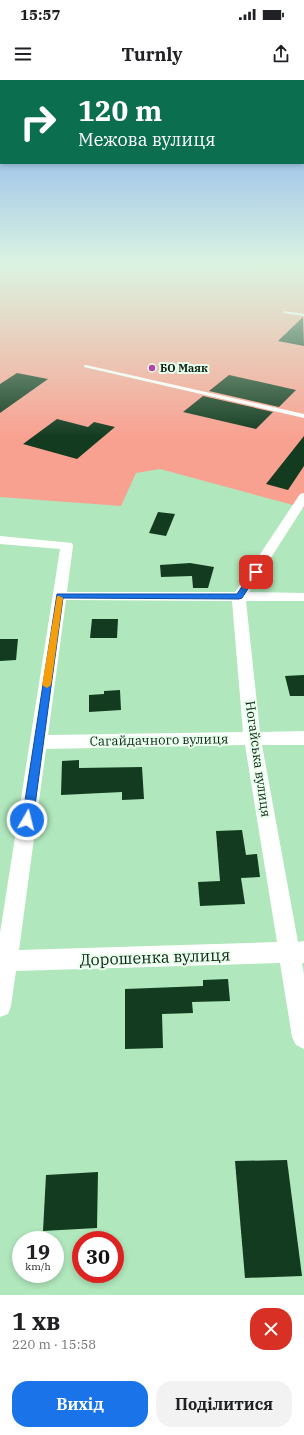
<!DOCTYPE html>
<html lang="uk">
<meta charset="utf-8">
<style>
:root{--surface:#fff;--page:#f2f2f2;--text:#202124;--muted:#757577;--accent:#1a73e8}
body{margin:0;font-family:"IBM Plex Serif",serif;background:var(--page);color:var(--text);height:100vh;display:flex;flex-direction:column;font-size:15px;white-space:nowrap}
*{box-sizing:border-box;margin:0}
p{font-size:13px;color:var(--muted)}
.icon{flex:none;width:22px;height:22px;fill:none;stroke:currentColor;stroke-width:2;stroke-linecap:round;stroke-linejoin:round}
.map{position:relative;height:1215px;overflow:hidden}
.sheet{display:flex;flex-direction:column;background:var(--surface);flex:1}
.sheet>*{flex:none}
.banner{position:absolute;left:0px;top:0px;width:304px;height:84px;box-shadow:0 2px 6px #0003;background:#0b6e4f;color:#fff;overflow:hidden}
.speed{position:absolute;left:12px;top:1151px;display:flex;gap:8px;font-size:20px;font-weight:700;text-align:center}
.speed>*{display:grid;place-content:center;width:52px;height:52px;border-radius:50%;background:var(--surface);box-shadow:0 2px 6px #0003;line-height:1}
.speed small{font-size:10px;font-weight:400}
.speed .limit{border:6px solid #d22;background:#fff;color:#111}
.pin{position:absolute;display:grid;place-items:center;width:34px;height:34px;color:#fff;margin:-17px;border-radius:8px;box-shadow:0 2px 6px #0006}
.me{position:absolute;width:44px;margin:-22px;rotate:8deg;stroke-linejoin:round;filter:drop-shadow(0 0 3px #0008)}
.turn{display:flex;align-items:center;gap:14px;height:84px;padding:0 12px;font-size:18px}
.turn .icon{width:52px;height:52px;stroke-width:2.5}
.turn b{display:block;font-size:28px;line-height:34px}
.round{display:grid;place-items:center;flex:none;width:42px;height:42px;border-radius:16px;background:var(--page)}
.headline{display:flex;align-items:center;justify-content:space-between;height:68px;padding:0 12px}
h1{font-size:24px;font-weight:700;line-height:30px}
.primary-button{display:flex;gap:8px;margin-top:auto;padding:8px 12px}
.primary-button a{flex:1;height:46px;border-radius:16px;background:var(--accent);color:#fff;font-size:16px;font-weight:700;line-height:46px;text-align:center}
.primary-button a+a{background:var(--page);color:var(--text)}
.status{display:flex;justify-content:space-between;align-items:center;height:28px;padding:0 20px;background:var(--surface);direction:ltr}
.status svg{height:11px;fill:currentColor}
header{display:flex;justify-content:space-between;align-items:center;height:52px;padding:0 12px;background:var(--surface);font-size:18px;font-weight:700}
.map>svg:first-child{display:block}
.green{fill:#f9a191}
.building{fill:#133b1f}
.lines{fill:none;stroke-linecap:round;stroke-linejoin:round}
.service{fill:#fff;fill-rule:evenodd}
.minor{fill:#fff;fill-rule:evenodd}
.route{fill:#1a73e8;stroke:#114b97}
.slow{fill:#f59e0b}
.poi-dot{fill:#b046a8;stroke:#e9ffed;stroke-width:1.5}
.labels{text-anchor:middle;dominant-baseline:central;stroke-width:4;stroke-linejoin:round;paint-order:stroke}
.far-poi-label{font-size:11px;font-weight:bold;fill:#0f2415;stroke:#e9ffed;text-anchor:start}
.street-label{font-size:13px;fill:#0f2415;stroke:#e9ffed}
.near-street-label{font-size:16px;fill:#0f2415;stroke:#e9ffed}
</style>
<div class="status"><b>15:57</b><svg viewBox="0 0 49 12"><path d="M0 12V9h3v3zM5 12V6h3v6zM10 12V3h3v9zM15 12V0h3v12zM26 1h20v11H26zM47 4h2v5h-2z"/></svg></div>
<header><svg class="icon" aria-label="menu" viewBox="0 0 24 24"><path d="M4 6h16M4 12h16M4 18h16"/></svg>Turnly<svg class="icon" aria-label="share" viewBox="0 0 24 24"><path d="M12 15V3M7 8l5-5 5 5M5 13v7h14v-7"/></svg></header>
<div class="map">
<svg width="304" height="1215" viewBox="0 0 304 1215">
<rect width="100%" height="100%" fill="#b0e7bc"/>
<polygon class="green" points="0,187 304,187 304,428 160,389 136,393 121,426 0,417"/>
<g class="building">
<polygon points="303,237 304,266 278,261"/>
<polygon points="17,293 48,299 0,333 0,304"/>
<polygon points="229,295 296,310 279,327 209,311"/>
<polygon points="203,316 273,332 256,349 183,332"/>
<polygon points="57,339 88,347 94,342 115,347 77,379 23,364"/>
<polygon points="304,356 304,386 288,410 266,404"/>
<polygon points="158,432 175,434 166,456 149,453"/>
<polygon points="190,483 214,487 208,508 193,508 192,496 161,497 160,485"/>
<polygon points="92,539 118,539 117,558 90,558"/>
<polygon points="0,559 18,559 16,580 0,581"/>
<polygon points="304,595 304,616 290,616 285,596"/>
<polygon points="120,610 121,630 89,632 89,615 104,614 104,611"/>
<polygon points="79,680 79,688 142,687 144,719 122,720 122,712 61,715 62,681"/>
<polygon points="242,750 246,775 257,774 260,797 241,798 245,824 200,826 198,802 220,801 216,751"/>
<polygon points="228,899 230,921 192,922 193,933 162,934 163,968 125,969 125,909 203,906 203,900"/>
<polygon points="287,1080 302,1196 245,1198 235,1081"/>
<polygon points="98,1092 97,1148 43,1151 46,1095"/>
</g>
<g class="lines">
<g class="service">
<polygon points="284,231 304,234 304,236 283,233"/>
<polygon points="86,285 304,334 304,338 84,287 84,285"/>
</g>
<path class="minor" d="M304,413V426L249,512L304,513V521H246L260,652L304,651V665H262L298,862L304,861V883H302L304,894V969L296,965L292,957L280,883L16,891L11,926L8,934L0,937V853L60,469L0,464V456L72,463L73,466L67,512H235L300,414ZM66,520L232,521L243,652L48,655ZM245,665L277,862L19,870L46,669Z"/>
</g>
<linearGradient id="sky" x2="0" y2="1"><stop stop-color="#7aa6f0"/><stop offset="0.52" stop-color="#dbf4e1"/><stop offset="1" stop-color="#dbf4e1" stop-opacity="0"/></linearGradient>
<rect width="304" height="357" fill="url(#sky)"/>
<polygon class="route" points="256,489 259,492 242,518 239,519 63,518 33,740 31,743 27,745 23,743 22,740 57,514 237,514 253,490"/>
<polygon class="slow" points="57,516 59,516 63,518 51,605 47,608 42,605"/>
<circle class="poi-dot" cx="152" cy="288" r="4"/>
<g class="labels">
<g class="far-poi-label">
<text x="160" y="288">БО Маяк</text>
</g>
<g class="street-label">
<text transform="translate(159 660) rotate(-1)">Сагайдачного вулиця</text>
<text transform="translate(258 679) rotate(82)">Ногайська вулиця</text>
</g>
<g class="near-street-label">
<text transform="translate(155 877) rotate(-2)">Дорошенка вулиця</text>
</g>
</g>
</svg>
<div class="speed"><div>19<small>km/h</small></div><div class="limit">30</div></div>
<div class="pin" style="left:256px;top:492px;background:#d93025"><svg class="icon" aria-label="arrive" viewBox="0 0 24 24"><path d="M6 21V4h12l-3 4 3 4H6"/></svg></div>
<svg class="me" style="left:27px;top:740px" viewBox="-20 -20 40 40"><circle r="17" fill="#1a73e8" stroke="#fff" stroke-width="3"/><path d="M0-11L8 9 0 5-8 9z" fill="#fff"/></svg>
<div class="banner">
<div class="turn"><svg class="icon" aria-label="right" viewBox="0 0 24 24"><path d="M7 20v-9h11M14 6l5 5-5 5"/></svg><div><b>120 m</b>Межова вулиця</div></div>
</div>
</div>
<section class="sheet">
<div class="headline"><div><h1>1 хв</h1><p>220 m · 15:58</p></div><a class="round" style="background:#d93025;color:#fff"><svg class="icon" aria-label="close" viewBox="0 0 24 24"><path d="M6 6l12 12M18 6L6 18"/></svg></a></div>
<div class="primary-button"><a>Вихід</a><a>Поділитися</a></div>
</section>
